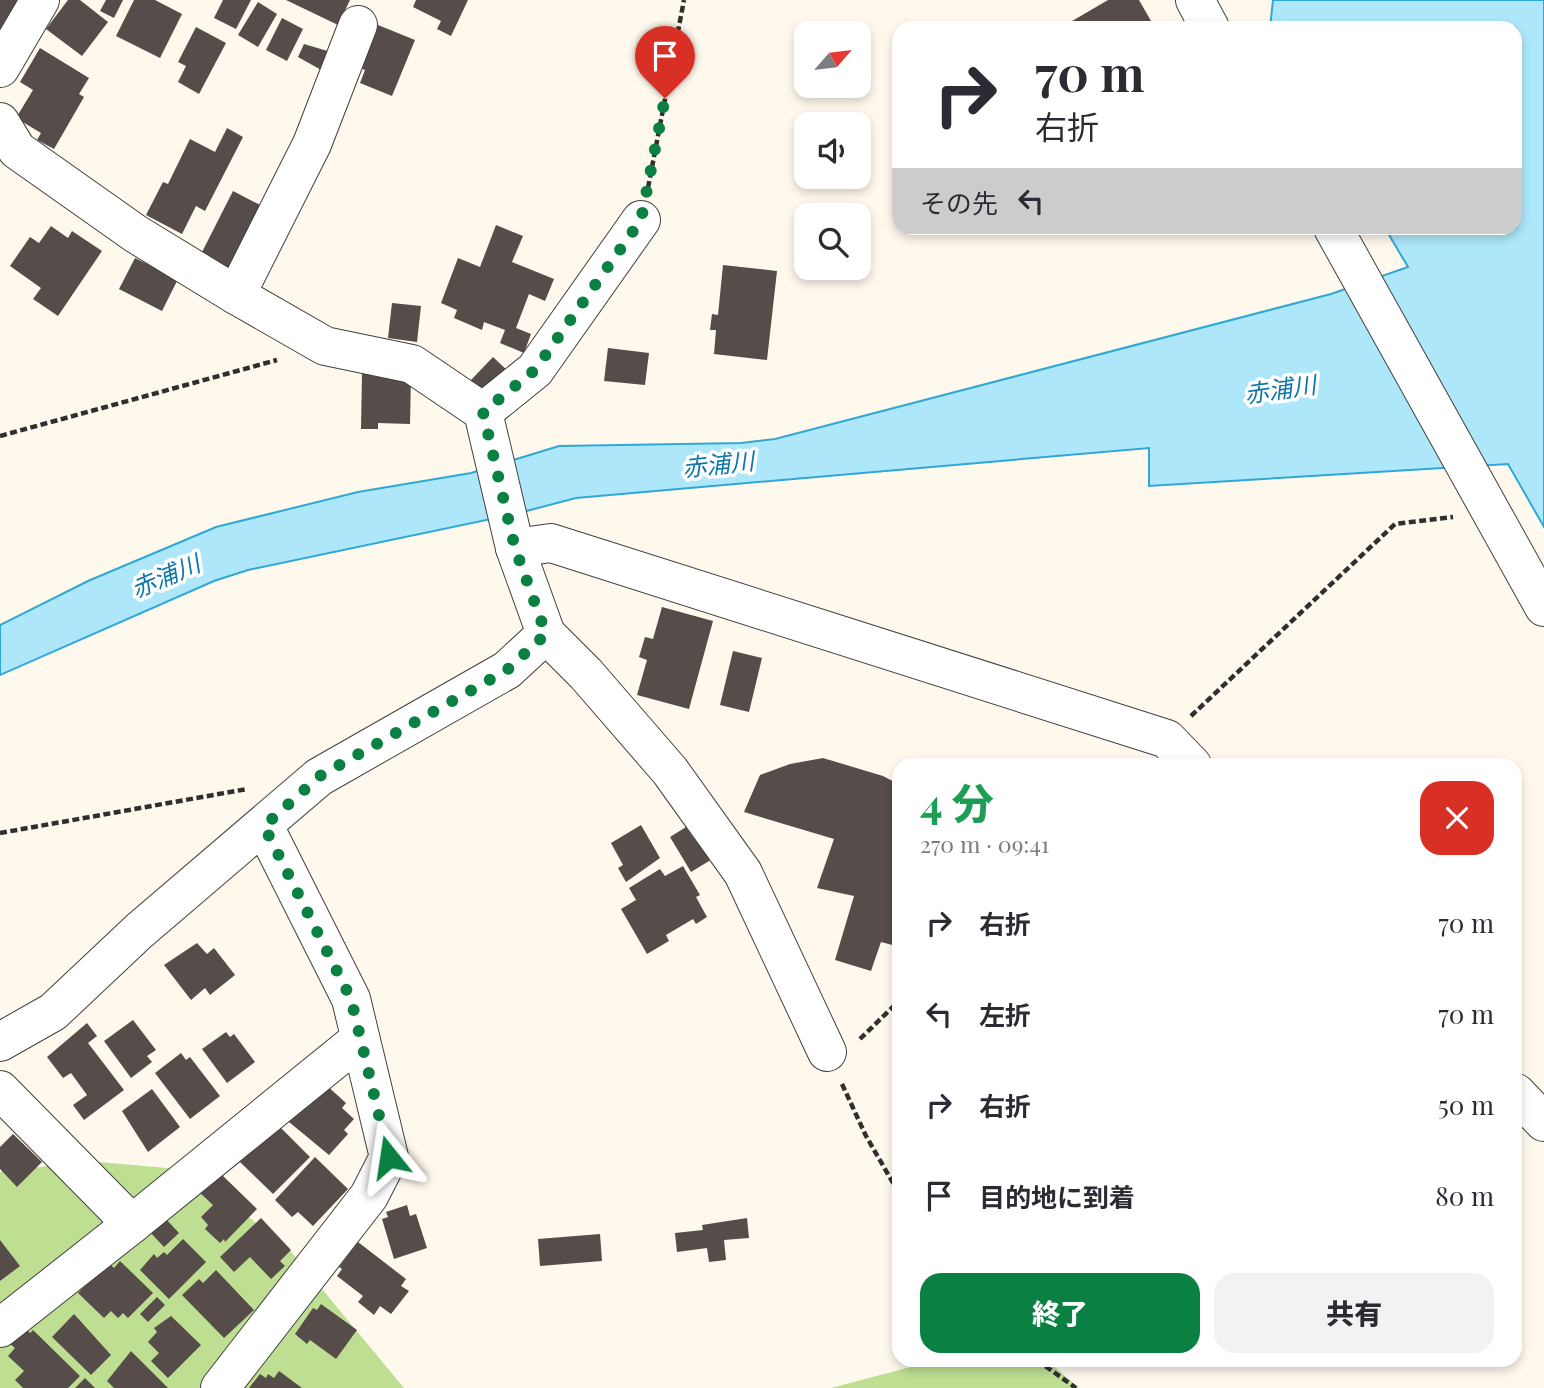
<!DOCTYPE html>
<html lang="ja">
<meta charset="utf-8">
<style>
:root{--surface:#fff;--page:#f2f2f3;--text:#2b2b33;--muted:#7c7c81;--accent:#0b8043}
body{margin:0;font-family:"Playfair Display","Noto Sans JP",serif;background:var(--page);color:var(--text);height:100vh;display:flex;flex-direction:column;font-size:26px;white-space:nowrap}
*{box-sizing:border-box;margin:0}
p{font-size:23px;color:var(--muted)}
.icon{flex:none;width:38px;height:38px;fill:none;stroke:currentColor;stroke-width:2;stroke-linecap:round;stroke-linejoin:round}
.map{position:relative;flex:1;overflow:hidden}
.side{position:absolute;left:892px;top:758px;width:630px;height:609px;display:flex;flex-direction:column;background:var(--surface);border-radius:21px;box-shadow:0 4px 10px #0003}
.side>*{flex:none}
.hud{position:absolute;left:892px;top:21px;width:630px;height:214px;border-radius:21px;box-shadow:0 4px 10px #0003;background:#fff;color:var(--text);overflow:hidden}
.needle{width:46px;rotate:62deg}
.buttons{position:absolute;left:794px;top:21px;display:grid;gap:14px}
.buttons a{display:grid;place-items:center;width:77px;height:77px;border-radius:14px;background:var(--surface);box-shadow:0 4px 10px #0003;font-size:35px}
.pin{position:absolute;display:grid;place-items:center;width:60px;height:60px;color:#fff;margin:-72px -30px;border-radius:50% 50% 50% 0;rotate:-45deg;box-shadow:0 0 7px #0007}
.pin .icon{rotate:45deg}
.me{position:absolute;width:77px;margin:-38px;rotate:345deg;stroke-linejoin:round;filter:drop-shadow(0 0 5px #0008)}
.turn{display:flex;align-items:center;gap:24px;height:147px;padding:0 28px;font-size:32px}
.turn .icon{width:91px;height:91px;stroke-width:2.5}
.turn b{display:block;font-size:49px;line-height:60px}
.then{display:flex;align-items:center;height:66px;padding:0 28px;background:#0003;gap:14px;font-size:26px}
.round{display:grid;place-items:center;flex:none;width:74px;height:74px;border-radius:21px;background:var(--page)}
.headline{display:flex;align-items:center;justify-content:space-between;height:119px;padding:0 28px}
h1{font-size:42px;font-weight:800;line-height:52px;color:#1e9e55}
.primary-button{display:flex;gap:14px;margin-top:auto;padding:14px 28px}
.primary-button a{flex:1;height:80px;border-radius:21px;background:var(--accent);color:#fff;font-size:28px;font-weight:800;line-height:80px;text-align:center}
.primary-button a+a{background:var(--page);color:var(--text)}
ul{padding:0;list-style:none}
li{display:flex;align-items:center;gap:21px;height:91px;padding:0 28px}
li div{flex:1}
li b{display:block;font-size:26px}
li em{font-style:normal}
.map>svg:first-child{display:block}
.forest{fill:#bede92}
.water{fill:#aee7fa;stroke:#30a8d6;stroke-width:2}
.building{fill:#564c49}
.lines{fill:none;stroke-linecap:round;stroke-linejoin:round}
.minor-casing{stroke:#404040;stroke-width:40}
.path{stroke:#2f2f2f;stroke-width:4.5;stroke-dasharray:7 3.5;stroke-linecap:butt}
.minor{stroke:#fff;stroke-width:38}
.route{stroke:#0b8043;stroke-width:12;stroke-dasharray:0 21.6}
.labels{text-anchor:middle;dominant-baseline:central;stroke-width:7;stroke-linejoin:round;paint-order:stroke}
.water-label{font-size:24px;font-style:italic;fill:#0e77a7;stroke:#fff}
</style>
<div class="map">
<svg width="1544" height="1388" viewBox="0 0 1544 1388">
<rect width="100%" height="100%" fill="#fff9ed"/>
<g class="forest">
<polygon points="88,1161 189,1170 288,1248 404,1388 0,1388 0,1172"/>
<polygon points="937,1360 1047,1360 1079,1388 831,1388"/>
</g>
<polygon class="water" points="1273,0 1544,0 1544,527 1508,464 1149,486 1149,448 576,498 515,514 248,570 214,581 0,675 0,625 88,581 216,527 358,492 471,473 559,446 741,443 775,439 1331,294 1408,267 1385,228 1516,228 1516,28 1270,28"/>
<g class="building">
<polygon points="0,0 19,0 0,30"/>
<polygon points="68,0 80,0 108,22 82,56 46,29"/>
<polygon points="106,0 123,0 114,18 100,11"/>
<polygon points="134,0 155,0 182,14 160,58 116,36"/>
<polygon points="223,0 251,0 236,29 214,18"/>
<polygon points="286,0 350,0 338,25"/>
<polygon points="416,0 468,0 451,36 437,29 441,21 413,7"/>
<polygon points="1108,0 1139,0 1155,28 1069,28 1067,24"/>
<polygon points="258,2 277,14 258,47 238,35"/>
<polygon points="282,18 303,29 287,61 266,50"/>
<polygon points="378,25 415,40 392,96 360,83 365,70 360,68"/>
<polygon points="196,27 226,43 199,94 178,82 186,66 178,62"/>
<polygon points="304,44 331,52 323,71 298,57"/>
<polygon points="40,48 89,78 79,94 84,97 54,149 37,140 41,133 16,118 33,90 20,82"/>
<polygon points="227,128 243,137 205,211 196,206 182,234 146,215 163,182 168,184 190,139 215,152"/>
<polygon points="233,191 262,206 229,271 200,256"/>
<polygon points="496,225 523,236 512,262 554,279 545,301 529,294 516,328 531,334 524,353 500,343 505,330 484,322 482,330 454,318 457,310 441,303 458,258 480,267"/>
<polygon points="51,226 68,238 72,231 102,251 58,316 33,299 41,288 10,266 30,237 39,243"/>
<polygon points="135,258 178,279 162,311 119,289"/>
<polygon points="723,265 777,271 767,360 714,354 716,330 710,330 712,314 718,315"/>
<polygon points="392,303 421,306 417,342 388,338"/>
<polygon points="608,348 649,353 645,385 604,381"/>
<polygon points="493,357 510,373 488,396 471,380"/>
<polygon points="362,373 411,375 410,424 378,423 378,429 361,429"/>
<polygon points="662,607 713,621 689,709 637,695 647,660 639,657 645,637 653,639"/>
<polygon points="733,651 762,658 749,712 720,705"/>
<polygon points="823,758 883,776 900,785 900,947 881,942 871,971 835,960 854,896 817,888 834,839 744,812 760,775 790,764"/>
<polygon points="641,825 660,858 626,882 618,868 623,865 611,843"/>
<polygon points="686,827 694,839 700,835 714,858 691,872 670,837"/>
<polygon points="683,866 700,895 696,897 707,917 696,924 693,919 666,935 669,941 647,954 621,909 636,900 629,888 660,869 665,876"/>
<polygon points="197,943 207,954 214,948 235,975 210,995 205,988 191,1000 164,965"/>
<polygon points="133,1020 156,1050 147,1056 152,1062 131,1078 104,1041"/>
<polygon points="87,1023 97,1036 88,1043 124,1090 84,1120 73,1105 87,1095 71,1073 63,1078 47,1057"/>
<polygon points="226,1032 230,1037 234,1034 255,1062 227,1083 202,1049"/>
<polygon points="181,1053 186,1060 190,1057 220,1096 190,1119 155,1073"/>
<polygon points="325,1084 346,1103 342,1108 354,1119 344,1130 348,1134 329,1155 289,1122"/>
<polygon points="152,1089 180,1127 148,1152 122,1111"/>
<polygon points="280,1127 310,1157 273,1194 240,1162"/>
<polygon points="13,1134 42,1162 17,1187 0,1169 0,1147"/>
<polygon points="315,1157 348,1189 313,1226 298,1212 292,1217 275,1200"/>
<polygon points="221,1174 257,1209 225,1242 224,1239 220,1243 205,1229 208,1225 201,1217 213,1205 197,1190"/>
<polygon points="407,1205 410,1216 416,1214 427,1248 394,1259 382,1219 388,1217 386,1212"/>
<polygon points="164,1217 179,1233 164,1247 149,1231"/>
<polygon points="261,1218 291,1250 280,1261 285,1266 271,1279 250,1257 234,1272 220,1257"/>
<polygon points="747,1218 749,1238 724,1240 726,1260 709,1262 707,1248 677,1252 675,1233 703,1230 702,1225"/>
<polygon points="600,1234 602,1261 540,1266 538,1239"/>
<polygon points="183,1239 206,1262 169,1299 140,1270 154,1254 157,1258 164,1252 167,1255"/>
<polygon points="0,1240 20,1266 0,1281"/>
<polygon points="358,1242 406,1279 401,1286 409,1291 391,1314 380,1306 374,1315 358,1302 363,1296 337,1276 342,1269 339,1267"/>
<polygon points="120,1261 153,1293 128,1318 123,1313 118,1318 111,1311 104,1318 78,1293 108,1262 114,1268"/>
<polygon points="216,1270 254,1310 224,1338 182,1295 199,1279 203,1283"/>
<polygon points="157,1297 165,1305 148,1322 140,1314"/>
<polygon points="321,1304 357,1330 336,1359 310,1340 307,1344 295,1334 313,1308 317,1310"/>
<polygon points="74,1314 111,1355 91,1375 52,1337"/>
<polygon points="171,1316 201,1345 168,1378 151,1361 159,1353 148,1342 157,1332 154,1328"/>
<polygon points="24,1327 30,1333 33,1330 80,1376 68,1388 23,1388 15,1380 24,1371 8,1356 15,1348 9,1343"/>
<polygon points="131,1351 168,1388 114,1388 107,1381"/>
<polygon points="279,1371 302,1388 249,1388 260,1374 266,1378 268,1374 274,1378"/>
<polygon points="85,1378 95,1388 75,1388"/>
</g>
<g class="lines">
<g class="minor-casing">
<g id="minor">
<polyline points="1195,0 1210,28"/>
<polyline points="0,68 40,0"/>
<polyline points="0,122 17,150 136,234 236,295 325,346 412,364 483,412 515,548 546,634 586,674 670,771 743,873 827,1052"/>
<polyline points="1333,228 1544,607"/>
<polyline points="236,295 312,144 358,25"/>
<polyline points="483,412 535,370 641,220"/>
<polyline points="515,548 551,543 1167,739 1192,765"/>
<polyline points="0,1042 53,1012 139,931 319,777 507,670 546,634"/>
<polyline points="0,1090 132,1224 0,1328"/>
<polyline points="1516,1093 1544,1122"/>
<polyline points="132,1224 360,1039"/>
<polyline points="220,1388 369,1196 389,1157 351,999 264,826"/>
</g>
</g>
<g class="path">
<polyline points="648,188 684,0"/>
<polyline points="0,436 277,360"/>
<polyline points="1191,716 1395,524 1453,517"/>
<polyline points="0,833 247,789"/>
<polyline points="860,1039 900,1000"/>
<polyline points="842,1084 866,1136 900,1195"/>
<polyline points="1037,1360 1076,1388"/>
</g>
<use href="#minor" class="minor"/>
</g>
<g class="lines">
<polyline class="route" points="389,1157 351,999 264,826 320,776 507,670 546,634 515,548 483,412 535,370 641,220 665,98"/>
</g>
<g class="labels">
<g class="water-label">
<text transform="translate(1280 388) rotate(-8)">赤浦川</text>
<text transform="translate(718 463) rotate(-6)">赤浦川</text>
<text transform="translate(165 575) rotate(-23)">赤浦川</text>
</g>
</g>
</svg>
<div class="buttons">
<a><svg class="needle" viewBox="-14 -14 28 28"><path d="M0-13l5 13h-10z" fill="#e53935"/><path d="M0 13l5-13h-10z" fill="#7c7c81"/></svg></a>
<a><svg class="icon" aria-label="sound" viewBox="0 0 24 24"><path d="M4 9h4l5-4v14l-5-4H4zM17 9q2 3 0 6"/></svg></a>
<a><svg class="icon" aria-label="search" viewBox="0 0 24 24"><circle cx="10" cy="10" r="6"/><path d="M15 15l6 6"/></svg></a>
</div>
<div class="pin" style="left:665px;top:98px;background:#d93025"><svg class="icon" aria-label="arrive" viewBox="0 0 24 24"><path d="M6 21V4h12l-3 4 3 4H6"/></svg></div>
<svg class="me" style="left:389px;top:1157px" viewBox="-20 -20 40 40"><path d="M0-17L14 15 0 8-14 15z" fill="#0b8043" stroke="#fff" stroke-width="4"/></svg>
<div class="hud">
<div class="turn"><svg class="icon" aria-label="right" viewBox="0 0 24 24"><path d="M7 20v-9h11M14 6l5 5-5 5"/></svg><div><b>70 m</b>右折</div></div>
<div class="then">その先<svg class="icon" aria-label="left" viewBox="0 0 24 24"><path d="M17 20v-9H6M10 6l-5 5 5 5"/></svg></div>
</div>
<section class="side">
<div class="headline"><div><h1>4 分</h1><p>270 m · 09:41</p></div><a class="round" style="background:#d93025;color:#fff"><svg class="icon" aria-label="close" viewBox="0 0 24 24"><path d="M6 6l12 12M18 6L6 18"/></svg></a></div>
<ul>
<li><svg class="icon" aria-label="right" viewBox="0 0 24 24"><path d="M7 20v-9h11M14 6l5 5-5 5"/></svg><div><b>右折</b></div><em>70 m</em></li>
<li><svg class="icon" aria-label="left" viewBox="0 0 24 24"><path d="M17 20v-9H6M10 6l-5 5 5 5"/></svg><div><b>左折</b></div><em>70 m</em></li>
<li><svg class="icon" aria-label="right" viewBox="0 0 24 24"><path d="M7 20v-9h11M14 6l5 5-5 5"/></svg><div><b>右折</b></div><em>50 m</em></li>
<li><svg class="icon" aria-label="arrive" viewBox="0 0 24 24"><path d="M6 21V4h12l-3 4 3 4H6"/></svg><div><b>目的地に到着</b></div><em>80 m</em></li>
</ul>
<div class="primary-button"><a>終了</a><a>共有</a></div>
</section>
</div>
